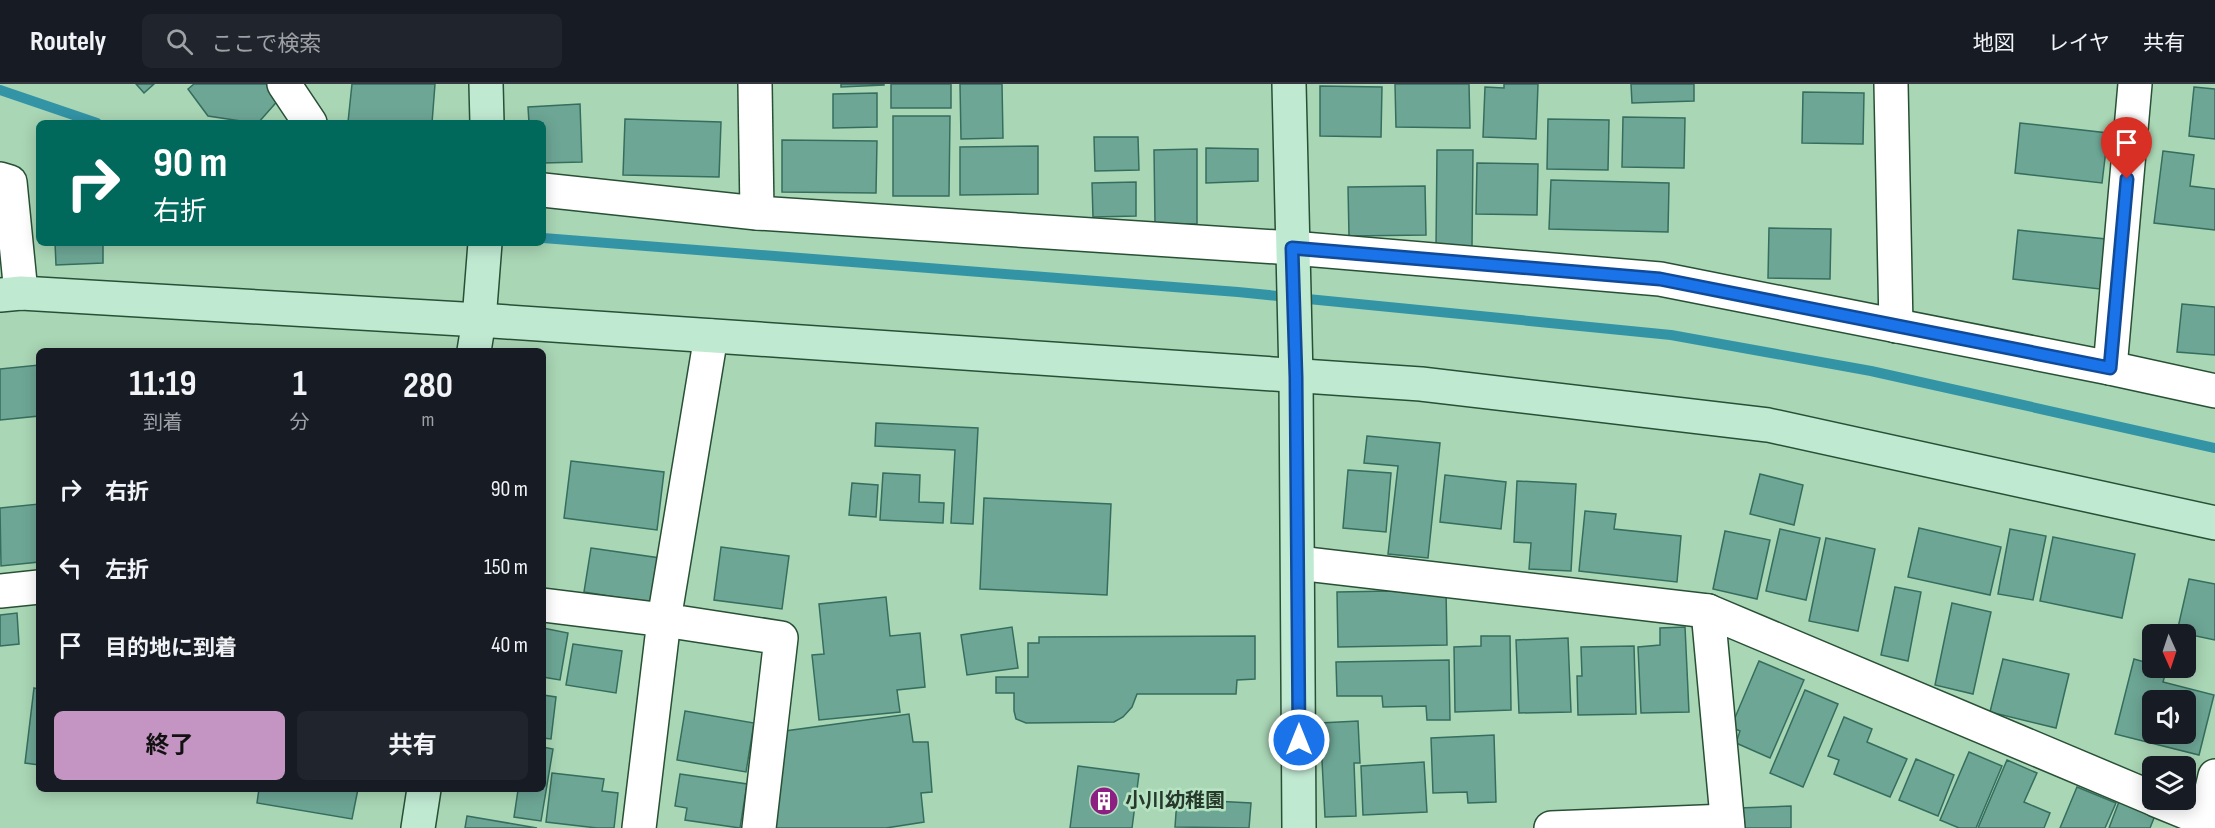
<!DOCTYPE html>
<html lang="ja">
<meta charset="utf-8">
<style>
:root{--surface:#171b24;--page:#20242c;--text:#f1f3f6;--muted:#9ea1a6;--line:#363941;--accent:#c494c2}
body{margin:0;font-family:"Sofia Sans Condensed","Noto Sans JP",sans-serif;background:var(--page);color:var(--text);height:100vh;display:flex;flex-direction:column;font-size:22px;white-space:nowrap}
*{box-sizing:border-box;margin:0}
p{font-size:20px;color:var(--muted)}
.icon{flex:none;width:33px;height:33px;fill:none;stroke:currentColor;stroke-width:2;stroke-linecap:round;stroke-linejoin:round}
.map{position:relative;flex:1;overflow:hidden}
.sheet{position:absolute;left:36px;top:264px;width:510px;height:444px;display:flex;flex-direction:column;background:var(--surface);border-radius:9px;box-shadow:0 3px 15px #0003}
.sheet>*{flex:none}
.guide{position:absolute;left:36px;top:36px;width:510px;height:126px;border-radius:9px;box-shadow:0 3px 15px #0003;background:#00695c;color:#fff;overflow:hidden}
.needle{width:39px;rotate:177deg}
.tools{position:absolute;left:2142px;top:540px;display:grid;gap:12px}
.tools a{display:grid;place-items:center;width:54px;height:54px;border-radius:9px;background:var(--surface);box-shadow:0 3px 15px #0003;font-size:30px}
.pin{position:absolute;display:grid;place-items:center;width:51px;height:51px;color:#fff;margin:-62px -26px;border-radius:50% 50% 50% 0;rotate:-45deg;box-shadow:0 0 6px #0007}
.pin .icon{rotate:45deg}
.me{position:absolute;width:66px;margin:-33px;rotate:0deg;stroke-linejoin:round;filter:drop-shadow(0 0 4px #0008)}
.turn{display:flex;align-items:center;gap:21px;height:126px;padding:0 18px;font-size:27px}
.turn .icon{width:78px;height:78px;stroke-width:2.5}
.turn b{display:block;font-size:42px;line-height:51px}
.eta{display:flex;justify-content:space-evenly;align-items:center;height:102px;text-align:center}
.eta b{font-size:36px;font-weight:700;line-height:42px}
.button{display:flex;gap:12px;margin-top:auto;padding:12px 18px}
.button a{flex:1;height:69px;border-radius:9px;background:var(--accent);color:#111;font-size:24px;font-weight:700;line-height:69px;text-align:center}
.button a+a{background:var(--page);color:var(--text)}
ul{padding:0;list-style:none}
li{display:flex;align-items:center;gap:18px;height:78px;padding:0 18px}
li div{flex:1}
li b{display:block;font-size:22px}
li em{font-style:normal}
header{display:flex;align-items:center;gap:36px;box-sizing:border-box;height:84px;padding:0 30px;background:var(--surface);border-bottom:2px solid var(--line)}
header strong{font-size:28px}
nav{display:flex;gap:33px;margin-inline-start:auto;font-size:21px}
.search{width:420px;height:54px;background:var(--page);display:flex;align-items:center;gap:15px;box-sizing:border-box;padding:0 21px;border-radius:9px;color:var(--muted);font-size:22px}
.map>svg:first-child{display:block}
.lines{fill:none;stroke-linecap:round;stroke-linejoin:round}
.stream{stroke:#3394a6;stroke-width:10}
.building{fill:#6da695;stroke:#356e5e;stroke-width:1.5;fill-rule:evenodd}
.street-casing{stroke:#285035;stroke-width:36}
.secondary-casing{stroke:#285035;stroke-width:36}
.street{stroke:#fff;stroke-width:33}
.secondary{stroke:#c0e9d2;stroke-width:33}
.route-casing{stroke:#114b97;stroke-width:15}
.route{stroke:#1a73e8;stroke-width:10}
.labels{text-anchor:middle;dominant-baseline:central;stroke-width:5;stroke-linejoin:round;paint-order:stroke}
.poi-label{font-size:20px;font-weight:bold;fill:#27392c;stroke:#b6e3c2;text-anchor:start}
</style>
<header>
<strong>Routely</strong>
<div class="search"><svg class="icon" aria-label="search" viewBox="0 0 24 24"><circle cx="10" cy="10" r="6"/><path d="M15 15l6 6"/></svg>ここで検索</div>
<nav><a>地図</a><a>レイヤ</a><a>共有</a></nav>
</header>
<div class="map">
<svg width="2215" height="744" viewBox="0 0 2215 744">
<rect width="100%" height="100%" fill="#a9d6b5"/>
<g class="lines">
<g class="stream">
<polyline points="0,6 97,39"/>
<polyline points="543,154 1238,208 1671,251 1871,287 2215,364"/>
</g>
</g>
<g class="building">
<polygon points="136,0 154,0 144,9"/>
<polygon points="194,0 269,0 281,13 258,39 254,39 208,32 188,5"/>
<polygon points="352,0 435,0 432,39 348,38"/>
<polygon points="841,0 884,0 884,1 841,3"/>
<rect x="891" y="0" width="60" height="24"/>
<polygon points="960,0 1002,0 1003,54 961,55"/>
<polygon points="1395,0 1469,0 1470,44 1396,43"/>
<polygon points="1504,0 1538,0 1536,55 1483,53 1485,3 1504,4"/>
<polygon points="1631,0 1694,0 1694,17 1632,19"/>
<polygon points="1320,2 1382,3 1381,53 1320,52"/>
<polygon points="2194,3 2215,5 2215,55 2189,52"/>
<polygon points="1803,8 1864,9 1863,60 1802,59"/>
<polygon points="877,9 877,43 833,44 833,10"/>
<polygon points="580,20 582,78 543,79 543,39 529,39 528,23"/>
<polygon points="893,32 950,32 949,112 893,112"/>
<polygon points="1623,33 1685,34 1684,84 1622,83"/>
<polygon points="625,35 721,38 719,93 623,91"/>
<polygon points="1548,35 1609,36 1608,86 1547,85"/>
<polygon points="2020,39 2108,49 2102,99 2015,89"/>
<polygon points="1094,53 1138,53 1139,86 1095,87"/>
<polygon points="782,56 877,57 876,109 782,108"/>
<polygon points="1038,62 1038,110 960,111 960,63"/>
<polygon points="1206,64 1258,65 1258,97 1206,99"/>
<polygon points="1197,65 1197,140 1155,140 1154,66"/>
<polygon points="1437,66 1473,66 1472,162 1436,162"/>
<polygon points="2163,67 2194,71 2190,102 2215,105 2215,146 2154,139"/>
<polygon points="1477,79 1538,80 1537,131 1476,130"/>
<polygon points="1551,96 1669,99 1668,148 1549,145"/>
<polygon points="1136,98 1136,132 1093,133 1092,99"/>
<polygon points="1425,102 1426,151 1349,152 1348,103"/>
<polygon points="1769,144 1831,145 1830,195 1768,194"/>
<polygon points="2018,146 2106,155 2100,205 2013,195"/>
<polygon points="55,159 103,159 103,179 56,181"/>
<polygon points="2182,220 2215,223 2215,271 2177,268"/>
<polygon points="39,281 39,332 0,336 0,285"/>
<polygon points="876,339 978,344 973,440 951,439 955,366 875,362"/>
<polygon points="1367,352 1440,359 1428,474 1388,470 1398,382 1364,379"/>
<polygon points="571,377 664,388 657,446 564,434"/>
<polygon points="1348,386 1391,389 1386,448 1343,444"/>
<polygon points="883,389 920,391 919,418 944,419 943,439 880,436"/>
<polygon points="1760,390 1803,401 1794,441 1750,430"/>
<polygon points="1445,391 1506,398 1501,445 1440,438"/>
<polygon points="1517,397 1576,400 1571,487 1529,485 1531,459 1514,458"/>
<polygon points="852,399 878,401 876,433 849,431"/>
<polygon points="984,414 1111,420 1107,511 980,505"/>
<polygon points="39,420 39,478 1,482 0,424"/>
<polygon points="1585,427 1616,430 1614,445 1681,452 1677,498 1579,487"/>
<polygon points="1919,444 2001,463 1990,511 1908,493"/>
<polygon points="1780,445 1820,454 1806,516 1766,507"/>
<polygon points="2010,445 2046,452 2033,516 1998,510"/>
<polygon points="1725,447 1770,456 1757,515 1713,505"/>
<polygon points="2053,453 2135,470 2122,534 2040,517"/>
<polygon points="1826,454 1875,465 1858,547 1809,537"/>
<polygon points="721,463 789,472 782,525 714,516"/>
<polygon points="591,464 660,474 653,519 584,508"/>
<polygon points="2189,495 2215,500 2215,556 2177,548"/>
<polygon points="1895,503 1921,508 1908,577 1881,571"/>
<polygon points="1446,506 1447,561 1338,563 1337,508"/>
<polygon points="886,513 890,552 920,549 925,603 897,606 900,628 819,636 812,571 824,570 819,520"/>
<polygon points="1952,519 1991,528 1973,610 1935,601"/>
<polygon points="17,529 19,560 0,562 0,531"/>
<polygon points="1012,543 1018,584 967,591 961,551"/>
<polygon points="1685,543 1689,628 1641,629 1638,563 1660,561 1660,544"/>
<polygon points="543,544 568,549 560,596 543,593"/>
<polygon points="1255,552 1255,595 1237,596 1236,610 1137,610 1132,623 1123,633 1114,638 1026,639 1016,635 1014,627 1014,609 996,609 996,593 1028,593 1028,559 1039,559 1039,553"/>
<polygon points="1481,552 1510,552 1511,626 1455,628 1454,563 1481,562"/>
<polygon points="1568,554 1571,628 1519,629 1516,556"/>
<polygon points="573,560 622,567 616,609 566,601"/>
<polygon points="1634,562 1636,630 1578,631 1577,592 1582,592 1581,563"/>
<polygon points="2003,575 2069,590 2056,644 1990,628"/>
<path d="M2134,575L2152,580V584H2167L2163,598L2214,611L2199,671L2115,650ZM2152,616H2186V650H2152Z"/>
<polygon points="1449,576 1450,636 1427,636 1426,622 1383,623 1382,612 1337,612 1336,578"/>
<polygon points="1759,577 1804,596 1770,674 1736,659 1740,647 1731,643"/>
<polygon points="34,604 39,605 39,681 25,679"/>
<polygon points="1805,606 1838,620 1803,703 1770,689"/>
<polygon points="543,611 556,613 551,655 543,654"/>
<polygon points="685,627 754,639 746,688 677,676"/>
<polygon points="909,630 913,658 928,658 932,708 921,709 924,738 886,744 770,744 785,647"/>
<polygon points="1844,633 1872,645 1867,658 1907,675 1890,713 1834,690 1839,676 1828,672"/>
<polygon points="1358,637 1360,679 1354,679 1356,732 1325,733 1320,639"/>
<polygon points="1494,651 1496,718 1468,719 1467,708 1433,709 1431,654"/>
<polygon points="543,663 553,665 541,737 514,733 518,706 514,705 543,705"/>
<polygon points="1969,668 2002,682 1976,744 1959,744 1940,736"/>
<polygon points="1916,675 1954,691 1938,732 1899,716"/>
<polygon points="2007,676 2037,689 2024,718 2050,729 2044,744 1978,744"/>
<polygon points="1424,678 1427,728 1363,731 1361,682"/>
<polygon points="1078,682 1139,690 1132,744 1070,744"/>
<polygon points="552,689 604,695 602,707 618,709 614,744 597,744 546,738"/>
<polygon points="680,690 747,700 740,744 685,736 687,724 675,722"/>
<polygon points="2077,703 2116,719 2105,744 2060,744"/>
<polygon points="259,705 358,705 352,735 257,719"/>
<polygon points="1177,715 1251,719 1249,744 1175,743"/>
<polygon points="2120,715 2156,729 2150,744 2109,744"/>
<polygon points="1791,722 1791,744 1739,744 1739,724"/>
<polygon points="467,732 537,744 465,744"/>
</g>
<g class="lines">
<g class="street-casing">
<g id="street">
<polyline points="284,0 310,39"/>
<polyline points="755,0 757,129"/>
<polyline points="1891,0 1896,242"/>
<polyline points="0,95 10,98 21,209"/>
<polyline points="543,106 757,129 1292,164 1660,195 2110,284 2215,307"/>
<polyline points="711,252 664,536 781,554 759,744"/>
<polyline points="2110,284 2135,0"/>
<polyline points="1298,479 1708,527 2152,714"/>
<polyline points="0,507 39,503"/>
<polyline points="543,521 664,536 639,744"/>
<polyline points="1708,527 1728,744"/>
<polyline points="2156,716 2205,736"/>
<polyline points="1551,744 1727,737"/>
<polyline points="2203,744 2215,692"/>
</g>
</g>
<g class="secondary-casing">
<g id="secondary">
<polyline points="486,0 487,39"/>
<polyline points="1289,0 1296,293 1299,744"/>
<polyline points="0,211 21,209 479,236 1421,300 1768,341 2215,439"/>
<polyline points="474,267 479,236 485,159"/>
<polyline points="418,744 424,705"/>
</g>
</g>
<use href="#street" class="street"/>
<use href="#secondary" class="secondary"/>
</g>
<g class="lines">
<g class="route-casing">
<polyline id="route" points="1299,656 1296,293 1292,164 1660,195 2110,284 2127,95"/>
</g>
<use href="#route" class="route"/>
</g>
<defs>
<g id="building-disc" transform="scale(1.5)"><circle r="9.5" fill="#8d1f82" stroke="#b6e3c2"/><path d="M-4-6H4V6H1V3H-1V6H-4ZM-2.5-4.3h1.7v1.8h-1.7ZM.8-4.3h1.7v1.8H.8ZM-2.5-1h1.7V.8h-1.7ZM.8-1h1.7V.8H.8Z" fill="#fff"/></g>
</defs>
<g fill-rule="evenodd">
<use href="#building-disc" x="1104" y="717"/>
</g>
<g class="labels">
<g class="poi-label">
<text x="1125" y="717">小川幼稚園</text>
</g>
</g>
</svg>
<div class="tools">
<a><svg class="needle" viewBox="-14 -14 28 28"><path d="M0-13l5 13h-10z" fill="#e53935"/><path d="M0 13l5-13h-10z" fill="#9ea1a6"/></svg></a>
<a><svg class="icon" aria-label="sound" viewBox="0 0 24 24"><path d="M4 9h4l5-4v14l-5-4H4zM17 9q2 3 0 6"/></svg></a>
<a><svg class="icon" aria-label="layers" viewBox="0 0 24 24"><path d="M12 4l9 5-9 5-9-5zM3 14l9 5 9-5"/></svg></a>
</div>
<div class="pin" style="left:2127px;top:95px;background:#d93025"><svg class="icon" aria-label="arrive" viewBox="0 0 24 24"><path d="M6 21V4h12l-3 4 3 4H6"/></svg></div>
<svg class="me" style="left:1299px;top:656px" viewBox="-20 -20 40 40"><circle r="17" fill="#1a73e8" stroke="#fff" stroke-width="3"/><path d="M0-11L8 9 0 5-8 9z" fill="#fff"/></svg>
<div class="guide">
<div class="turn"><svg class="icon" aria-label="right" viewBox="0 0 24 24"><path d="M7 20v-9h11M14 6l5 5-5 5"/></svg><div><b>90 m</b>右折</div></div>
</div>
<section class="sheet">
<div class="eta">
<div><b>11:19</b><p>到着</p></div>
<div><b>1</b><p>分</p></div>
<div><b>280</b><p>m</p></div>
</div>
<ul>
<li><svg class="icon" aria-label="right" viewBox="0 0 24 24"><path d="M7 20v-9h11M14 6l5 5-5 5"/></svg><div><b>右折</b></div><em>90 m</em></li>
<li><svg class="icon" aria-label="left" viewBox="0 0 24 24"><path d="M17 20v-9H6M10 6l-5 5 5 5"/></svg><div><b>左折</b></div><em>150 m</em></li>
<li><svg class="icon" aria-label="arrive" viewBox="0 0 24 24"><path d="M6 21V4h12l-3 4 3 4H6"/></svg><div><b>目的地に到着</b></div><em>40 m</em></li>
</ul>
<div class="button"><a>終了</a><a>共有</a></div>
</section>
</div>
